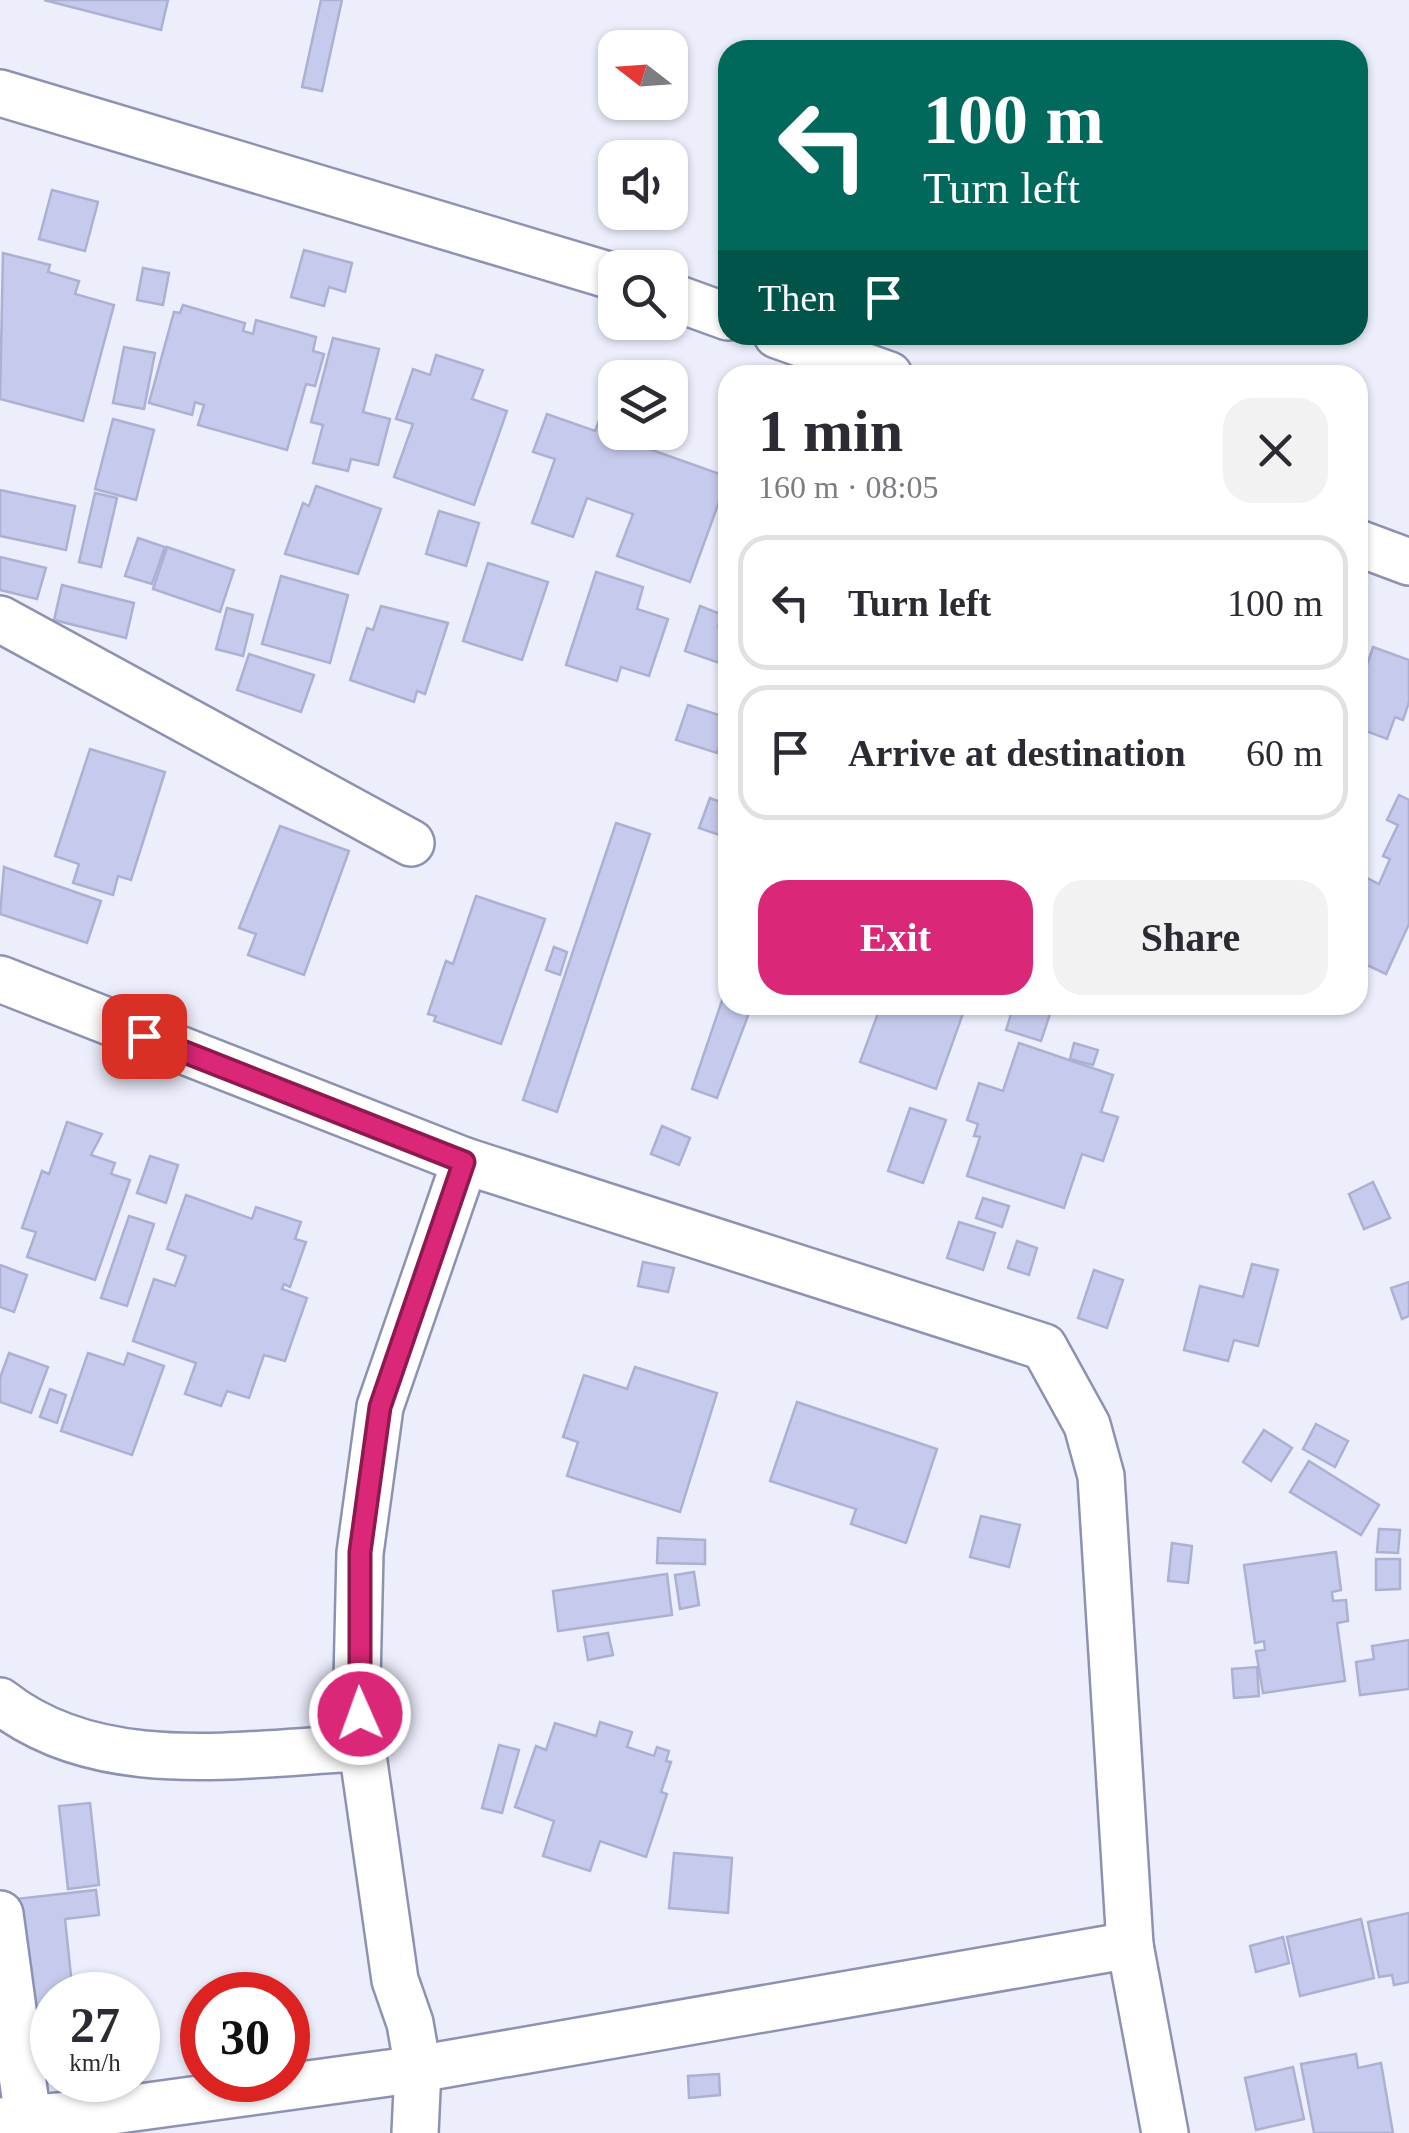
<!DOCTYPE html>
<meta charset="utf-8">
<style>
:root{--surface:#fff;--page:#f2f2f3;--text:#2b2b33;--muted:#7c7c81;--line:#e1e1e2;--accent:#db2777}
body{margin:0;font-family:Georgia,serif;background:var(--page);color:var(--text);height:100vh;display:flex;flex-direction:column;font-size:38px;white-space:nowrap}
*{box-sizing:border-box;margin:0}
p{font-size:32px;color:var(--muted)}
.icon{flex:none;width:55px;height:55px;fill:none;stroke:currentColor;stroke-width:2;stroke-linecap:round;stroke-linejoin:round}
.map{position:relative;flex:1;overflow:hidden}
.details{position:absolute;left:718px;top:365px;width:650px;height:650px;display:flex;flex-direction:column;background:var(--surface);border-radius:30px;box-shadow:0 2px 8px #0004}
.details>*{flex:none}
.top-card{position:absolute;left:718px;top:40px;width:650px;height:305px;border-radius:30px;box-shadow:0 2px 8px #0004;background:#00695c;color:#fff;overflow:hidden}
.needle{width:65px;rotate:287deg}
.fabs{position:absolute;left:598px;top:30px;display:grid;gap:20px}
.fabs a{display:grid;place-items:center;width:90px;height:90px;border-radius:20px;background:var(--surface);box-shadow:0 2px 8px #0004;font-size:50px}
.speed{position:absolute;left:30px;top:1972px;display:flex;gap:20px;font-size:50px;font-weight:700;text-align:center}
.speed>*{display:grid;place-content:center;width:130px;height:130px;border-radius:50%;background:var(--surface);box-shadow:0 2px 8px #0004;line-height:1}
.speed small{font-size:25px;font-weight:400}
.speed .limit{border:15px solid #d22;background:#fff;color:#111}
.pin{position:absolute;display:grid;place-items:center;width:85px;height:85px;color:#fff;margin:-42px;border-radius:20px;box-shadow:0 5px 15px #0006}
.me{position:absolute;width:110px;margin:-55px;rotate:358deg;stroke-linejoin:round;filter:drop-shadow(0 0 8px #0008)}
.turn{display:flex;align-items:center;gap:35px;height:210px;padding:0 40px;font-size:45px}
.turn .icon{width:130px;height:130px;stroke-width:2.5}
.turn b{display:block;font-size:70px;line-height:85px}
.then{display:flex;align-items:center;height:95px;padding:0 40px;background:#0003;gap:20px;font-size:38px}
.round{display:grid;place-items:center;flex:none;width:105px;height:105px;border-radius:30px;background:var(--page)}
.summary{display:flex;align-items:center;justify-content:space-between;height:170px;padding:0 40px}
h1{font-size:60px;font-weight:600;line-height:75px}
.primary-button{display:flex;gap:20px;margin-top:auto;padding:20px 40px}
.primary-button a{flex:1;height:115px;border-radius:30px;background:var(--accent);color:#fff;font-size:40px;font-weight:600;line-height:115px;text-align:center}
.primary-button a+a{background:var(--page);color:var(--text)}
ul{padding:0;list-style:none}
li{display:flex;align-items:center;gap:30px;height:135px;margin:0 20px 15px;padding:0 20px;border:5px solid var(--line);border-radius:30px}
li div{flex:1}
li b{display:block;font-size:38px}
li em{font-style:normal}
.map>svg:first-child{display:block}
.building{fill:#c6cbed;stroke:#acb0d2;stroke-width:2.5}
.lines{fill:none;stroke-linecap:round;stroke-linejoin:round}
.minor-casing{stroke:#8d92b2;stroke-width:50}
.minor{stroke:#fff;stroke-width:45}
.route-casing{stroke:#8e194d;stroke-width:25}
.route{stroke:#db2777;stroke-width:18}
</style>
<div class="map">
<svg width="1409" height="2133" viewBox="0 0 1409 2133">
<rect width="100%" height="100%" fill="#eceefc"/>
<g class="building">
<polygon points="44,0 168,0 161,30"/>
<polygon points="321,0 342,0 322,91 302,87"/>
<polygon points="52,190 98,202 85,251 39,239"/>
<polygon points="304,250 352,263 345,292 329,287 324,306 291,297"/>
<polygon points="3,253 50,265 48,272 79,281 75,294 114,305 83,421 0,399"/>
<polygon points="143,268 169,273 163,305 137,300"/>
<polygon points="183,305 245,323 243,331 253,334 256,320 316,337 313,351 324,354 315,386 306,384 287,450 198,425 204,405 195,402 192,415 149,403 174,312 180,313"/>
<polygon points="333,338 379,349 363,412 390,419 378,465 351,459 348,471 313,463 323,425 311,422"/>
<polygon points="124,347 155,353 144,409 113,403"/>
<polygon points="436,355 483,370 472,399 507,411 474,505 394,477 413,424 396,419 413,369 430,375"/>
<polygon points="602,413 615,417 615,432 643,432 638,445 728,477 690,582 617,556 633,514 587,498 573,537 532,523 555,459 533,452 547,414 595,431"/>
<polygon points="113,419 154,430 136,500 95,489"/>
<polygon points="316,486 381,509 358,574 285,554 303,503 309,506"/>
<polygon points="0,490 75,506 66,550 0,536"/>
<polygon points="95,493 117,498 101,567 79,562"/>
<polygon points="439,511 479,523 466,566 426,554"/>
<polygon points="138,538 165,547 152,584 125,576"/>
<polygon points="167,547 234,570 220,612 153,589"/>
<polygon points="0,557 46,568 37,599 0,590"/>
<polygon points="488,563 548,582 522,660 463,641"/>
<polygon points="596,572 643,587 637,609 668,619 649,676 621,667 617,681 566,665"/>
<polygon points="281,576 348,595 330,663 262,644"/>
<polygon points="62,585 134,603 126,638 54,620"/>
<polygon points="381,606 448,623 425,694 417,691 414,702 350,680 367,628 373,630"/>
<polygon points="700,606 723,615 718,627 728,630 728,666 685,651"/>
<polygon points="227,608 253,615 243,656 216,649"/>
<polygon points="1373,647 1409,660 1409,702 1403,720 1395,717 1387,739 1358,728 1358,668 1365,671"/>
<polygon points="249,654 314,675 301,712 237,690"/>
<polygon points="688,705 728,718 717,753 676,740"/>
<polygon points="90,749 165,772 131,880 118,876 113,895 73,883 79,864 55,856"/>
<polygon points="1399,795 1409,800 1409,924 1386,974 1358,961 1358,900 1367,878 1379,884 1390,859 1383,856 1398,825 1387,820"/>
<polygon points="710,798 728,805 728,838 699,828"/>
<polygon points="616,823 650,834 557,1112 523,1100"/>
<polygon points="280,826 349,851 304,975 248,955 256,934 239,928"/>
<polygon points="4,867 101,901 87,943 0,914"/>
<polygon points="476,896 545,919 501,1044 434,1021 436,1016 428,1014 446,961 453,964"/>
<polygon points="554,947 567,952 560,975 546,970"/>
<polygon points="728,983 728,1005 752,1005 717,1098 692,1089"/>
<polygon points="881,1005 966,1005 936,1089 860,1062"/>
<polygon points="1014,1005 1053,1005 1041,1041 1006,1030"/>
<polygon points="1019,1043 1113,1075 1101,1112 1118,1117 1103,1161 1082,1154 1064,1208 967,1176 980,1137 974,1136 978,1124 967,1120 979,1083 1003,1091"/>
<polygon points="1074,1043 1098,1050 1093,1065 1070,1059"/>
<polygon points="910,1108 946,1120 923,1183 888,1171"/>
<polygon points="67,1122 102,1134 91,1155 115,1163 111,1174 130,1180 95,1280 27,1257 36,1232 22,1228 42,1171 49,1174"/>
<polygon points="662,1126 690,1138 679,1165 651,1154"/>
<polygon points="150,1156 178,1165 166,1203 137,1193"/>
<polygon points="1373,1182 1390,1218 1364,1229 1349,1194"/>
<polygon points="186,1195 252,1219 256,1207 301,1222 295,1239 306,1242 290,1287 284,1284 282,1289 307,1298 285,1361 264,1355 249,1398 227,1391 221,1406 185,1394 196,1363 133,1341 154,1279 175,1286 186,1256 167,1249"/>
<polygon points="983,1198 1009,1206 1002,1227 976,1218"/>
<polygon points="129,1216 154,1224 127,1306 101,1298"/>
<polygon points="959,1222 995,1233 983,1270 947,1258"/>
<polygon points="1017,1241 1037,1248 1029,1275 1008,1268"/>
<polygon points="643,1262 674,1268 668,1292 638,1286"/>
<polygon points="1252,1264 1278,1270 1258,1346 1234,1340 1228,1361 1184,1350 1200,1286 1243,1297"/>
<polygon points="0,1265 27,1275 14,1312 0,1307"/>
<polygon points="1094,1270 1123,1280 1107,1328 1078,1318"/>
<polygon points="1409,1282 1409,1316 1402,1319 1391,1288"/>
<polygon points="9,1353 48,1367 31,1413 0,1402 0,1378"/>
<polygon points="88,1353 124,1365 128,1353 164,1366 132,1455 61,1431"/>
<polygon points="635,1367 717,1393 680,1512 567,1476 578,1442 563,1437 584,1375 627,1389"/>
<polygon points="50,1389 66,1395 57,1423 40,1417"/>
<polygon points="797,1402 937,1449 906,1543 851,1524 856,1509 770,1481"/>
<polygon points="1316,1424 1348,1441 1335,1467 1303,1449"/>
<polygon points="1264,1430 1292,1448 1271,1481 1243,1462"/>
<polygon points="1309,1461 1379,1505 1361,1535 1290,1492"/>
<polygon points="981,1516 1020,1525 1009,1567 970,1557"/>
<polygon points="1379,1529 1400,1530 1398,1553 1377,1552"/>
<polygon points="658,1538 705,1540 705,1564 657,1563"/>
<polygon points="1172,1543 1192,1546 1188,1583 1168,1581"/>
<polygon points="1336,1552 1341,1590 1332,1592 1333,1601 1346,1600 1348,1621 1337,1623 1345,1681 1263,1693 1256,1651 1265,1650 1264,1641 1255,1643 1244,1565"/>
<polygon points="1376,1559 1400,1559 1400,1589 1376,1590"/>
<polygon points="694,1572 699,1605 680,1609 675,1575"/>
<polygon points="667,1574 672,1615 558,1631 553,1591"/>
<polygon points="608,1633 613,1655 588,1660 584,1637"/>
<polygon points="1409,1640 1409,1689 1360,1695 1356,1662 1374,1659 1372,1646"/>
<polygon points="1257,1667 1259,1696 1234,1698 1232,1669"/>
<polygon points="600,1722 632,1732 627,1747 654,1756 657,1747 669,1751 666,1761 671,1762 661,1792 667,1794 646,1857 600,1841 590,1871 543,1856 554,1821 515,1807 536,1746 546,1750 555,1723 596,1736"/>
<polygon points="499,1745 519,1750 502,1813 482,1808"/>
<polygon points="90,1803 99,1885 68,1889 59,1806"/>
<polygon points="674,1853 732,1858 728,1913 669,1908"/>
<polygon points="96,1890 99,1915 65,1919 73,1995 52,1995 52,2057 35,2059 16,1899"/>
<polygon points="1409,1913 1409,1982 1394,1985 1392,1975 1379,1977 1368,1922"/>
<polygon points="1361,1919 1374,1978 1300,1996 1287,1937"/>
<polygon points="1283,1937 1289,1963 1256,1972 1250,1946"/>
<polygon points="1356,2054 1358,2068 1381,2063 1393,2133 1314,2133 1301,2064"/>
<polygon points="1293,2067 1304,2119 1256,2130 1245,2078"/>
<polygon points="719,2074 720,2095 689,2098 688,2076"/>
</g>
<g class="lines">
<g class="minor-casing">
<g id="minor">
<polyline points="0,93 615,277"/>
<polyline points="670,296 728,317"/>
<polyline points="777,335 889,375"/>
<polyline points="1358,543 1409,562"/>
<polyline points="0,619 411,843"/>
<polyline points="0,979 465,1161 1044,1347 1087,1425 1101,1476 1130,1945 1165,2133"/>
<path d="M0,1701C100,1780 243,1753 362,1748"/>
<polyline points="0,1914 28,2119"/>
<polyline points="0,2121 104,2112 418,2069 1130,1945"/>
<polyline points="415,2133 418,2069 410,2023 395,1980 362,1748 357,1680 360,1553 380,1407 465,1161"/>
</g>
</g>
<use href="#minor" class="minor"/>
</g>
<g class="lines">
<g class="route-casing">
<polyline id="route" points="144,1036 464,1162 380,1407 360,1552 360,1714"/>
</g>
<use href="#route" class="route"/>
</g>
</svg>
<div class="fabs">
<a><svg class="needle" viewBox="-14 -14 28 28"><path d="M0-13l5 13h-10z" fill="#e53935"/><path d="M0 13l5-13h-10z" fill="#7c7c81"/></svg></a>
<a><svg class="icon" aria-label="sound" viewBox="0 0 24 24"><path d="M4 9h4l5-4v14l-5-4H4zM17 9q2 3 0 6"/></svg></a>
<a><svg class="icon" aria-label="search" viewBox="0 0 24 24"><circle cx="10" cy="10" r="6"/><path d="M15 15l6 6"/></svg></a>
<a><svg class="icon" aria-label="layers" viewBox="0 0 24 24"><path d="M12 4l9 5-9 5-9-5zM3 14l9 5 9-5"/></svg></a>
</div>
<div class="speed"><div>27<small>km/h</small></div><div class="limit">30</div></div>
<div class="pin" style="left:144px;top:1036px;background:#d93025"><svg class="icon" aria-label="arrive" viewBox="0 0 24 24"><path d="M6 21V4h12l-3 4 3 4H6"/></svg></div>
<svg class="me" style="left:360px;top:1714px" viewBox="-20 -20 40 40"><circle r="17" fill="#db2777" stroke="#fff" stroke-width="3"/><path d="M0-11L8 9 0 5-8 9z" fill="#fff"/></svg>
<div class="top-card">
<div class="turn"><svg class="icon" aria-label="left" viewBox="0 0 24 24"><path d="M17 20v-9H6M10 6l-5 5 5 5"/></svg><div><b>100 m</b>Turn left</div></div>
<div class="then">Then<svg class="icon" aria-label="arrive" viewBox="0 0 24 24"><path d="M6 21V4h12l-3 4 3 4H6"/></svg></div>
</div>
<section class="details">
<div class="summary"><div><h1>1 min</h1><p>160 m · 08:05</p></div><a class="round"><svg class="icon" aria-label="close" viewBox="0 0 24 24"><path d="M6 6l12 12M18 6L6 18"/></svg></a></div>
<ul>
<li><svg class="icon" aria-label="left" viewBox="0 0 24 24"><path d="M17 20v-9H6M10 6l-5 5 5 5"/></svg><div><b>Turn left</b></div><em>100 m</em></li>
<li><svg class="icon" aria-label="arrive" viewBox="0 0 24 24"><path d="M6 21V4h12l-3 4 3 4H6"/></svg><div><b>Arrive at destination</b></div><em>60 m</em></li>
</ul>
<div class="primary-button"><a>Exit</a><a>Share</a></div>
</section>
</div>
